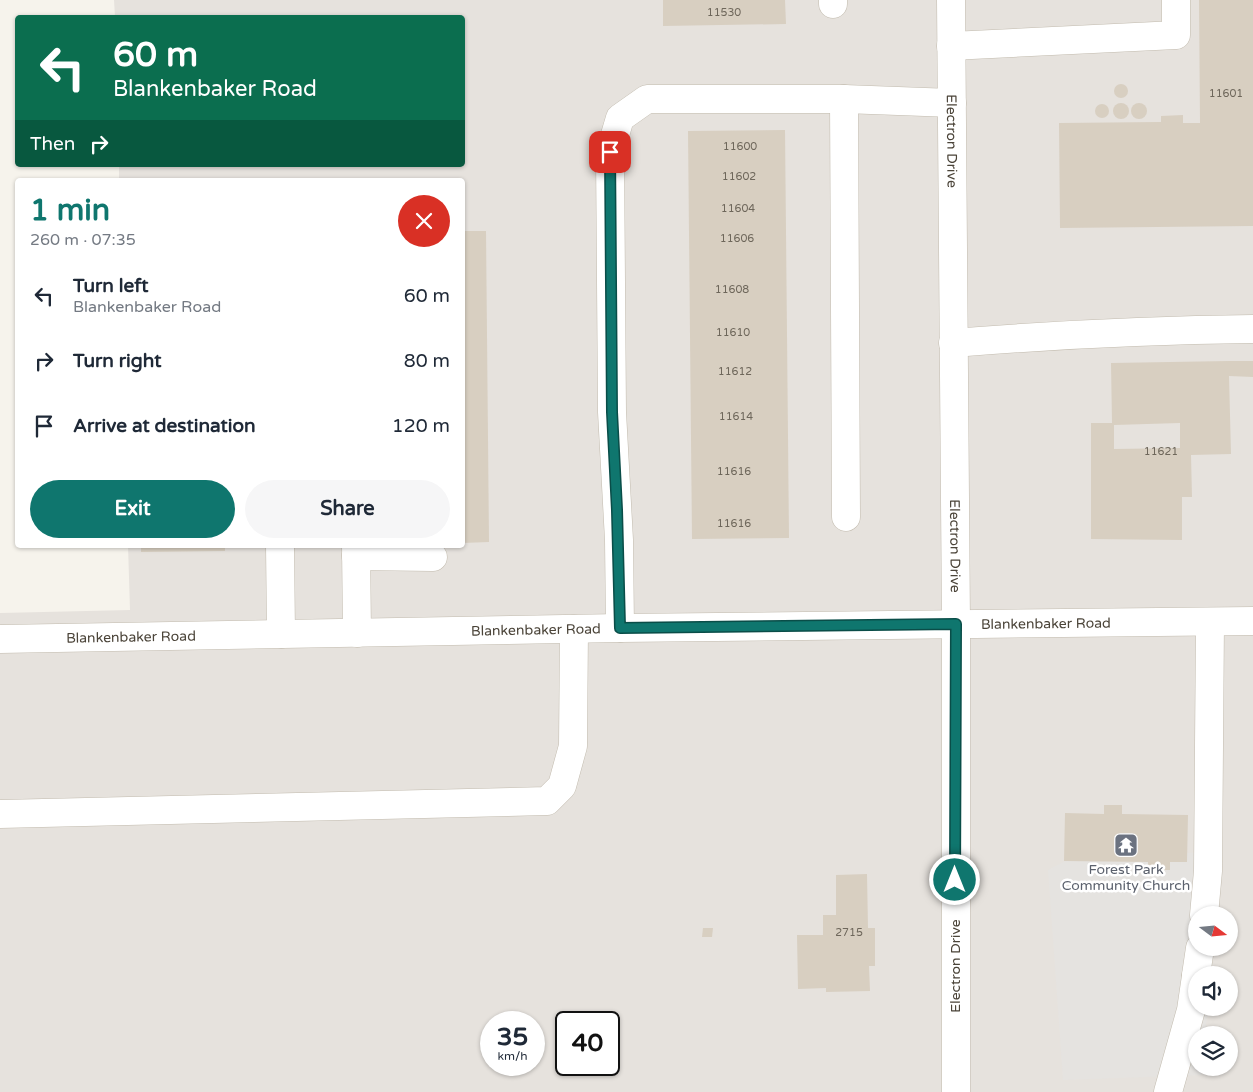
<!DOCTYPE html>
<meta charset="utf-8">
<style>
:root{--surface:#fff;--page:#f6f6f7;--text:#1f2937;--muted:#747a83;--accent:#0f766e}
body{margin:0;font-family:"Varela Round",sans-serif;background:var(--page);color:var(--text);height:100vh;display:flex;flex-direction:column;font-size:19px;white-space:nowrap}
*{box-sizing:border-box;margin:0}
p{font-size:16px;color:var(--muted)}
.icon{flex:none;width:28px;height:28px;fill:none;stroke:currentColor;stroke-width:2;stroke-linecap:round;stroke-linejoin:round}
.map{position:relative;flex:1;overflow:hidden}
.drawer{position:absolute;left:15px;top:178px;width:450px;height:370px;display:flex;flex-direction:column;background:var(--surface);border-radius:5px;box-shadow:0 1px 4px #0004}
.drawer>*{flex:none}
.banner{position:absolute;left:15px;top:15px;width:450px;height:152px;border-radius:5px;box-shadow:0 1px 4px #0004;background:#0b6e4f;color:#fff;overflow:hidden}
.needle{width:32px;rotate:106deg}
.fabs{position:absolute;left:1188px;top:906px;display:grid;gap:10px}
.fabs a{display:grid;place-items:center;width:50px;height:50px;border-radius:50%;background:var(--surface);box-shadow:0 1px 4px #0004;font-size:25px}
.speed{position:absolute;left:480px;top:1011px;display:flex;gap:10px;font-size:25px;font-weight:700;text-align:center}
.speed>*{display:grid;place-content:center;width:65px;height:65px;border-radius:50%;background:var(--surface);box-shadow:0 1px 4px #0004;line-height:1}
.speed small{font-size:12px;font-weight:400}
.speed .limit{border:2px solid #111;border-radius:8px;background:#fff;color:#111}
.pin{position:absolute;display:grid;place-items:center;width:42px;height:42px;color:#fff;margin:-21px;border-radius:10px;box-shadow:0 2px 8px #0006}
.me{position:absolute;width:55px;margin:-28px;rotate:0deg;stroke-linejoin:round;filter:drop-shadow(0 0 4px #0008)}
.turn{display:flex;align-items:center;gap:18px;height:105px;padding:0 15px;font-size:22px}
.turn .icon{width:65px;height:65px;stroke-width:2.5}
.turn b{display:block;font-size:35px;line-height:42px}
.then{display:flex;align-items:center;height:48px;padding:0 15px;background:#0003;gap:10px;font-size:19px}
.round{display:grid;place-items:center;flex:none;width:52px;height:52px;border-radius:26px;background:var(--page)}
.headline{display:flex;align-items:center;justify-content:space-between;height:85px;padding:0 15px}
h1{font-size:30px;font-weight:700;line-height:38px;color:var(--accent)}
.primary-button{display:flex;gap:10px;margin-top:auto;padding:10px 15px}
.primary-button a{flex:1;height:58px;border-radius:30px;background:var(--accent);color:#fff;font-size:20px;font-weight:700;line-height:58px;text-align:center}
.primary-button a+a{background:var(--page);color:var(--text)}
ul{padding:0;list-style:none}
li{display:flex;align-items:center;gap:15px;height:65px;padding:0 15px}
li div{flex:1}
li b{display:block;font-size:19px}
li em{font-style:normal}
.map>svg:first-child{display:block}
.industrial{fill:#e6e2dd;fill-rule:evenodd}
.parking{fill:#e5e3e0}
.building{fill:#d8cfc1;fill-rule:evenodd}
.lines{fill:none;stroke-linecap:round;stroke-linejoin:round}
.minor-casing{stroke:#c2bbae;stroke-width:29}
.minor{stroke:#fff;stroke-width:28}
.route-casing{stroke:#0a4d48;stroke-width:12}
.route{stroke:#0f766e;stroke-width:9}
.labels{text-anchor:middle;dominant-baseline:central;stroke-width:5;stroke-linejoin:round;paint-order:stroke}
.number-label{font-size:11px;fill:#6e675b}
.street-label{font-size:14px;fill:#4b4439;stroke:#fff}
.worship-label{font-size:14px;fill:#5b616d;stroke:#fff}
</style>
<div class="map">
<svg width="1253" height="1092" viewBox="0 0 1253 1092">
<rect width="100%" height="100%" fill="#f6f3ec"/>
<path class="industrial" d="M114,0H1253V1092H0V613L130,610L128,545H462V180H119V165H462V18L115,17ZM1196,915H1229V948H1196ZM1196,975H1229V1008H1196ZM491,1022H534V1065H491ZM566,1022H609V1065H566ZM1196,1035H1229V1068H1196Z"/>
<polygon class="parking" points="1223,852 1216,915 1196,915 1196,948 1213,948 1211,975 1196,975 1196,1008 1208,1008 1205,1035 1196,1035 1196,1068 1202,1068 1201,1075 1063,1080 1048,870 1075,856"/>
<g class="building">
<polygon points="663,0 785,0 786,24 663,26"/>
<polygon points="1199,0 1253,0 1253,226 1060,228 1059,123 1159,122 1161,122 1161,116 1183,115 1183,123 1200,123"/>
<circle cx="1121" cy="91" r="7"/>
<circle cx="1121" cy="111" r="8"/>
<circle cx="1139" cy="111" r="8"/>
<circle cx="1102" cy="111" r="7"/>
<polygon points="785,130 789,538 692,539 688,131"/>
<polygon points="462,231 486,231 489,542 462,543"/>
<path d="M1229,361H1253V377L1229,376L1231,454L1191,455L1192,497H1182V540L1091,539V423H1112L1111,363ZM1180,423V448L1114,449V425Z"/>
<polygon points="141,545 225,545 225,551 141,552"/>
<polygon points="1104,805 1122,805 1122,814 1188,815 1187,862 1170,862 1170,870 1160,870 1160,872 1148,871 1148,862 1064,861 1065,813 1104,814"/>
<polygon points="867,874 868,928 875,928 875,966 869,966 870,991 826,992 826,988 798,989 797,935 823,935 823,915 836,915 836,875"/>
<polygon points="703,928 713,928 712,937 702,937"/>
</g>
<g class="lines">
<g class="minor-casing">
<g id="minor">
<polyline points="833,0 833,4"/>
<path id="s1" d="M951,0L956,624V1092"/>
<polyline points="951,46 1176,35 1176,0"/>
<polyline points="844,99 846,517"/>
<path d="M953,343C1053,335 1153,330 1253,329"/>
<polyline points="280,545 281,634"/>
<polyline points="356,545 357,633"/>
<polyline points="356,556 433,557"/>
<polyline points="620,628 619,540 612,412 610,152 620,118 647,99 844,99 952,103"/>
<path id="s2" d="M0,639L620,628L1253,621"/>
<polyline points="0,814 547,801 562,786 573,746 574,629"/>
<polyline points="1204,915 1208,871 1210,622"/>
<polyline points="1196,975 1200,948"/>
<polyline points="1168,1092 1191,1010 1196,976"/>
</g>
</g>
<use href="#minor" class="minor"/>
</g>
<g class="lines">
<g class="route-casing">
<polyline id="route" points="610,152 612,412 617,510 620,628 956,624 955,880"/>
</g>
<use href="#route" class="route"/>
</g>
<defs>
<g id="temple-square" transform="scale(1.25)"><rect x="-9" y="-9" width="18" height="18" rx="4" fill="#6b7280" stroke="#fff"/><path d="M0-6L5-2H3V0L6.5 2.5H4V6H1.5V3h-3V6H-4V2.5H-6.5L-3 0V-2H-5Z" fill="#fff"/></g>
</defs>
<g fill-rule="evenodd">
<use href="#temple-square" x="1126" y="845"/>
</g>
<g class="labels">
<g class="number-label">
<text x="724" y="12">11530</text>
<text x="1226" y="93">11601</text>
<text x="740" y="146">11600</text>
<text x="739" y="176">11602</text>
<text x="738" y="208">11604</text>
<text x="737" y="238">11606</text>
<text x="732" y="289">11608</text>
<text x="733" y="332">11610</text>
<text x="735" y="371">11612</text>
<text x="736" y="416">11614</text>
<text x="1161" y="451">11621</text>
<text x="734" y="471">11616</text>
<text x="734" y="523">11616</text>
<text x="849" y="932">2715</text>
</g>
<g class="street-label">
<text stroke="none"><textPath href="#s1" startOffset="141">Electron Drive</textPath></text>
<text stroke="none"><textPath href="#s1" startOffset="546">Electron Drive</textPath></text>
<text stroke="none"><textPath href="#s2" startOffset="1046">Blankenbaker Road</textPath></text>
<text stroke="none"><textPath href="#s2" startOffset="536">Blankenbaker Road</textPath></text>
<text stroke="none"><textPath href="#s2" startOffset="131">Blankenbaker Road</textPath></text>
<text transform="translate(955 966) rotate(-90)">Electron Drive</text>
</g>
<g class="worship-label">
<text x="1126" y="869">Forest Park<tspan x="1126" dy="16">Community Church</tspan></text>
</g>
</g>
</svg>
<div class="fabs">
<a><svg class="needle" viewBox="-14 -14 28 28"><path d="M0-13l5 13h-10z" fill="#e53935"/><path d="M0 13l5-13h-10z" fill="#747a83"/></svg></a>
<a><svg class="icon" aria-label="sound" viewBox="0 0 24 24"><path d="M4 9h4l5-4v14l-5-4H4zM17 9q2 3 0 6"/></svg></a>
<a><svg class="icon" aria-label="layers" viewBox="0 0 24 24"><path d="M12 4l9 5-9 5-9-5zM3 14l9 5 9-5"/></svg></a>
</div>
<div class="speed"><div>35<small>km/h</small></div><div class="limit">40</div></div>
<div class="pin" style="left:610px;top:152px;background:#d93025"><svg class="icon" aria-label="arrive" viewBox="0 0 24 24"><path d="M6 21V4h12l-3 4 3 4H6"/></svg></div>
<svg class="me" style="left:955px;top:880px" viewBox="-20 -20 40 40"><circle r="17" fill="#0f766e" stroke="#fff" stroke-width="3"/><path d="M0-11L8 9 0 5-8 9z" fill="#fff"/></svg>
<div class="banner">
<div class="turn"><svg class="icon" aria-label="left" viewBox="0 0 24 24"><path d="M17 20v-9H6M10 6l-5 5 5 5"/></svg><div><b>60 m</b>Blankenbaker Road</div></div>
<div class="then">Then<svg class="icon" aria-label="right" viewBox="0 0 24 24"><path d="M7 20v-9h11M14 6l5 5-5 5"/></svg></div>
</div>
<section class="drawer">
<div class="headline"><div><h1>1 min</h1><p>260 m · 07:35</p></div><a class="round" style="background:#d93025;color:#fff"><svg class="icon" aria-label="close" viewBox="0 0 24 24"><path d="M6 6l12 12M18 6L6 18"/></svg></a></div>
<ul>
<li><svg class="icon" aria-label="left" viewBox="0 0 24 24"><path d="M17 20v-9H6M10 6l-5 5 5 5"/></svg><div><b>Turn left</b><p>Blankenbaker Road</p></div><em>60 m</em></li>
<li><svg class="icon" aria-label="right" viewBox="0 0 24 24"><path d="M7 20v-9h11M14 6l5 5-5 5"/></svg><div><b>Turn right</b></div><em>80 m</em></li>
<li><svg class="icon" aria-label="arrive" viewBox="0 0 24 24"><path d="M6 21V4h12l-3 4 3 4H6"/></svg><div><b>Arrive at destination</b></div><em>120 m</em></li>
</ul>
<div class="primary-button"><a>Exit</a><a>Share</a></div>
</section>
</div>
